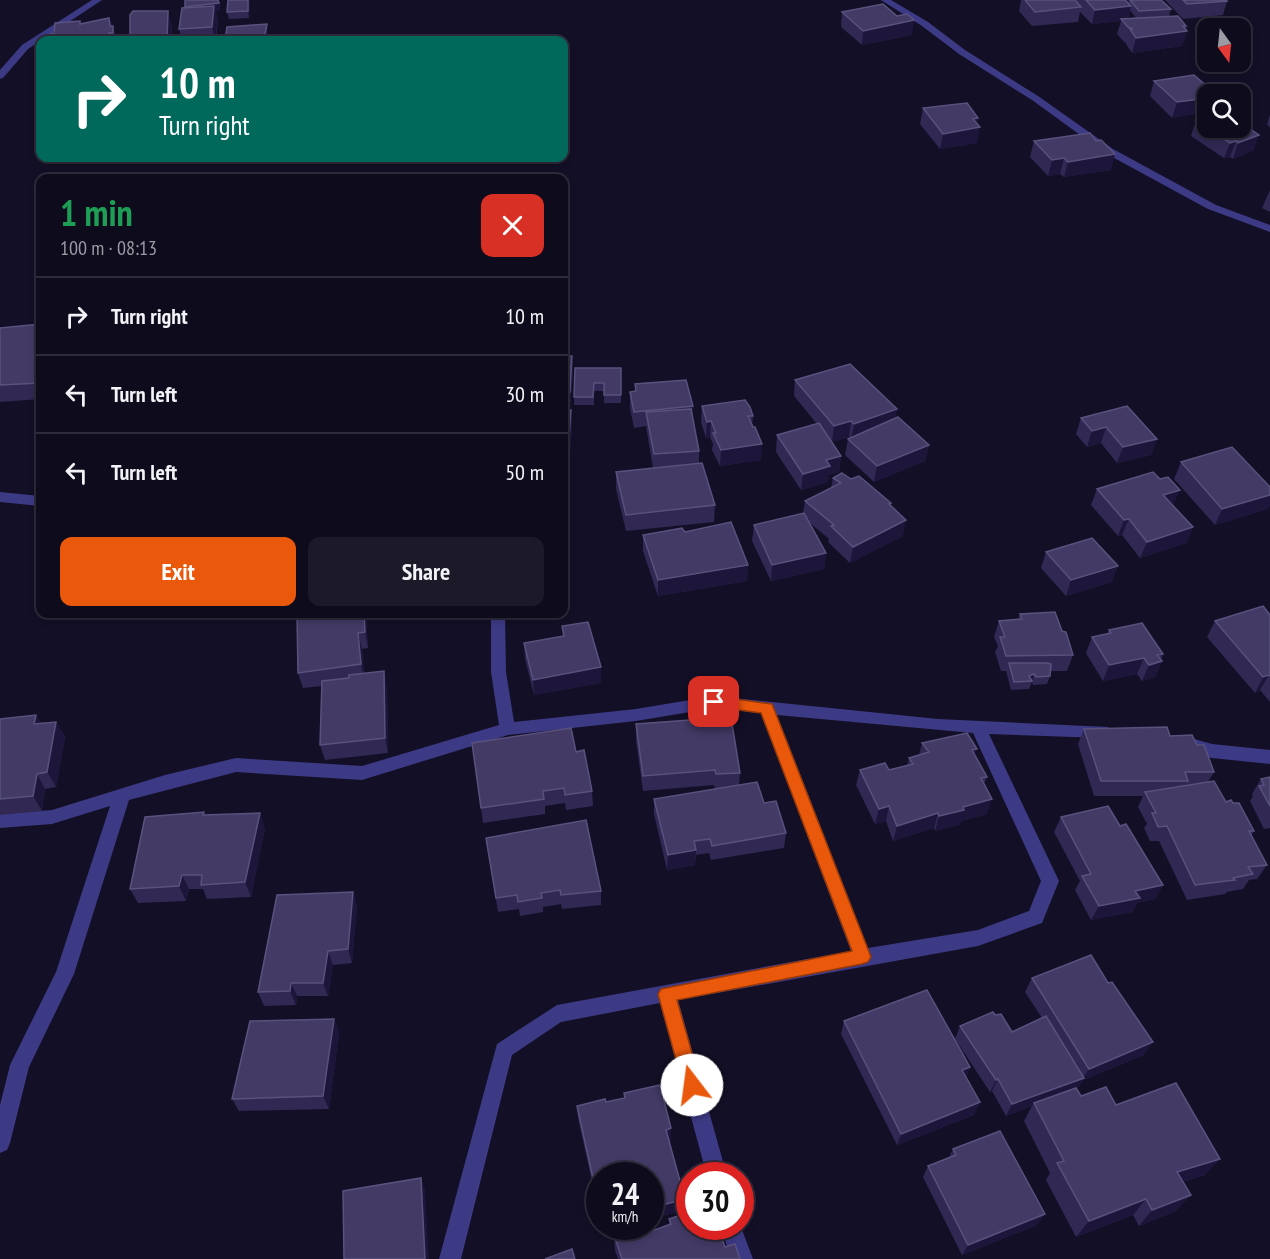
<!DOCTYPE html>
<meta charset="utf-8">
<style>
:root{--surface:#0e0b1c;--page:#1c1929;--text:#f1f3f6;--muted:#9b9ba3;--line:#2e2b3b;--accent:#ea580c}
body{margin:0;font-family:"PT Sans Narrow",sans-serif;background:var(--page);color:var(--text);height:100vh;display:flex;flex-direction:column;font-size:22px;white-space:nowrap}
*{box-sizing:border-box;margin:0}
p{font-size:20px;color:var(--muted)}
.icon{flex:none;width:33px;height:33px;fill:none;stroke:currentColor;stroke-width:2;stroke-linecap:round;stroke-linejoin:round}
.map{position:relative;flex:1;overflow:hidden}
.side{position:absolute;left:36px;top:174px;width:532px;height:444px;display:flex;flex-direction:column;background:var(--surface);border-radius:12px;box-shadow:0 3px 9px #0003,0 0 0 2px var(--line)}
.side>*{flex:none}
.guide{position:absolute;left:36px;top:36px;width:532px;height:126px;border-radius:12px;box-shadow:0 3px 9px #0003,0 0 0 2px var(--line);background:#00695c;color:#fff;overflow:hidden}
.needle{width:39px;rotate:165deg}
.controls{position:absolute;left:1197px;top:18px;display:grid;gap:12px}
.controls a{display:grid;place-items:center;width:54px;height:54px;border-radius:12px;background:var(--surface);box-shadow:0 3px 9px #0003,0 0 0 2px var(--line);font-size:30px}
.speed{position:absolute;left:586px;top:1162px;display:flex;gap:12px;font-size:30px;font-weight:700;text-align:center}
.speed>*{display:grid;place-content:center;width:78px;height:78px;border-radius:50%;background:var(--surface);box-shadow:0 3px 9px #0003,0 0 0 2px var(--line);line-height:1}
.speed small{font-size:15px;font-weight:400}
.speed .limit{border:9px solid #d22;background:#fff;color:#111}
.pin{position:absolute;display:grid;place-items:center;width:51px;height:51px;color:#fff;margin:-26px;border-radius:12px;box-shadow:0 3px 9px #0006}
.me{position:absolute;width:66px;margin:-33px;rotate:345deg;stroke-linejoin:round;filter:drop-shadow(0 0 4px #0008)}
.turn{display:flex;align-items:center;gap:21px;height:126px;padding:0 24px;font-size:27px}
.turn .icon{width:78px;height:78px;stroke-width:2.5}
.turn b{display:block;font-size:42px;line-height:51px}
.round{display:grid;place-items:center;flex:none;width:63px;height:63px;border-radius:12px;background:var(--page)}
.summary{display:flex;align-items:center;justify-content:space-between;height:102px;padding:0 24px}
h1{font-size:36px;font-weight:700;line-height:45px;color:#1e9e55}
.button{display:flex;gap:12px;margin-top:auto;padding:12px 24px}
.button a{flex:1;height:69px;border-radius:12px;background:var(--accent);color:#fff;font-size:24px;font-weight:700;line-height:69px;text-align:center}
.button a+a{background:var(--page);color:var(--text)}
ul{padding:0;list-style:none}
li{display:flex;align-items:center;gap:18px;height:78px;padding:0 24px;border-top:2px solid var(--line)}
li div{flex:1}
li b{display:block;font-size:22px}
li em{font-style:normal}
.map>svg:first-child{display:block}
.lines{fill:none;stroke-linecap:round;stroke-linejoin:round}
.minor{fill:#3d3a85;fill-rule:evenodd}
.wall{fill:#312854;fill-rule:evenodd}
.shaded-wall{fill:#1d163a}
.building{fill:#433a66;stroke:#5a527e;stroke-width:1.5}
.route{fill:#ea580c;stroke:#983908;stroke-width:1.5}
</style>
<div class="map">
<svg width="1270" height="1259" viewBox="0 0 1270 1259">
<rect width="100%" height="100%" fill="#130f26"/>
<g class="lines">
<g class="minor">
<polygon points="92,0 102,0 28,49 3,78 0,79 0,70 22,45"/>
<polygon points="881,0 891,0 928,22 965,50 1038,96 1113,149 1216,205 1270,225 1270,232 1208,209 1105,153 1032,100 959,54 922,26"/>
<polygon points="0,492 40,496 40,506 0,502"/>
<path d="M491,614H505L506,672L514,722L636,709L714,696L938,719L1108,727L1110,732L1108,737L1102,738L989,734L1059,881L1042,923L978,946L678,1000L727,1176H707L660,1003L561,1022L512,1055L461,1259H439L497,1044L557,1005L851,951L761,713L714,708L636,721L508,735L362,780L236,772L129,800L74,974L29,1067L10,1143L7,1150L0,1153V1105L10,1065L56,972L110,806L52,824L0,828V814L52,810L165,775L236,758L362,766L499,725L491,672ZM777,715L973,733L1041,881L1029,911L978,930L868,948Z"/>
<polygon points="1187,737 1212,744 1270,750 1270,764 1212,758 1181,749 1179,744 1181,739"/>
<polygon points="741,1226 741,1227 753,1259 731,1259 721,1227"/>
</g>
</g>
<g class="wall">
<polygon points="185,0 219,0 220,10 215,11 218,20 216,40 182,40 179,29 185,8"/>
<polygon points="228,0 250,0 249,18 229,19 227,12"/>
<path d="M1021,0H1161L1171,9L1169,16L1186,26L1185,29L1187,31L1182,46L1132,53L1126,44V43L1124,42L1117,34L1121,21L1092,24L1080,12L1078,22L1032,26L1019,11ZM1130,10L1136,18H1128Z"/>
<polygon points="1165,0 1226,0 1227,1 1223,15 1183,19"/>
<polygon points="842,12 912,35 862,45 841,27"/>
<polygon points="109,18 112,26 113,26 117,40 50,40 54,33 81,24"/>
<polygon points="1194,75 1172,118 1150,96 1154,81"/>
<polygon points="923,108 977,124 977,143 940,149 920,124"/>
<polygon points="1270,115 1270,128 1267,124"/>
<polygon points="1205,116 1254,150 1233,159 1230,157 1224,158 1191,136 1196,121 1204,119"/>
<polygon points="1034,141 1111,170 1064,177 1060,174 1048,176 1030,157"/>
<polygon points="1270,190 1270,212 1262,208"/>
<polygon points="40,324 40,399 0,402 0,328"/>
<polygon points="564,356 573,372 570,408 564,408"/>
<polygon points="575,368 621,368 621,403 604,403 604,391 594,391 594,405 574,405"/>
<polygon points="795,380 897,409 895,418 929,445 925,461 874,482 845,455 848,439 850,438 849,437 832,442 841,456 839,472 829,475 828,482 801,490 776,452 777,435 817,424 794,396"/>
<polygon points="635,384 693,406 692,417 699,451 699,463 715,505 714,522 626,531 616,489 616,472 653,468 646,426 634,428 630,408 630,392 635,391"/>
<polygon points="702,406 753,416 752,426 761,460 720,466 712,450 713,444 710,437 706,438 701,422"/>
<polygon points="564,410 571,410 572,426 570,453 564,454"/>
<polygon points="1081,418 1157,439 1151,455 1117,463 1101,443 1087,447 1076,434"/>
<polygon points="1181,462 1270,487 1270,505 1268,509 1215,525 1174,479"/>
<polygon points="833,478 851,479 891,503 890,506 903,536 850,563 828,542 829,539 810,523 826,553 824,569 771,581 752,541 754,525 803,513 805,501 831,488"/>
<polygon points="1160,479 1173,506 1193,527 1186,543 1140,558 1122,535 1118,536 1091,505 1097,489"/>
<polygon points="685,532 748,565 747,581 658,596 643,551 643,535"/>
<polygon points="1046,552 1112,582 1066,596 1041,568"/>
<polygon points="297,614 366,614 368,648 362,649 364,673 387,687 388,753 325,760 320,745 322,686 303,688 298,673"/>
<polygon points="1020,614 1062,631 1073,655 1067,671 1051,671 1050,676 1047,684 1033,685 1032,682 1029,689 1011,690 1006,671 1001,671 995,652 998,646 994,637 999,621 1018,619"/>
<polygon points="1270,615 1270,702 1260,690 1255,693 1207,637 1215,621"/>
<polygon points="562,626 601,667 601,683 534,695 525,659 524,643 563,636"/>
<polygon points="1109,630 1163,654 1161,660 1162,661 1155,677 1142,681 1137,674 1103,681 1086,653 1092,637 1107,634"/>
<polygon points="36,715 41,723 56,722 65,737 56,787 45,789 42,811 0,815 0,719"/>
<polygon points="636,724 740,773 739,785 764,803 786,833 784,848 711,860 709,853 696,855 695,865 667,870 654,814 654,799 715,789 714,785 643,791 636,740"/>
<polygon points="1084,729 1170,736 1197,745 1214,772 1208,782 1226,802 1233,803 1254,831 1251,836 1267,865 1257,879 1249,880 1243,889 1227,892 1225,894 1187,900 1159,841 1150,841 1144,828 1147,824 1138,807 1143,796 1094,796 1078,744"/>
<polygon points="922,743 975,756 987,777 984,784 987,814 961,821 959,825 935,831 934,828 893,841 886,821 875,824 856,785 860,770 889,770 907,766 909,758 919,755"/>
<polygon points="576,752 592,791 593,806 566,810 565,803 545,806 545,814 483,823 481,808"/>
<polygon points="1270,777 1270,828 1264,829 1250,801 1253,796 1252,794 1261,779"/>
<polygon points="204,812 205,815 265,828 251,897 207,899 203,889 189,889 186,901 138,903 130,889"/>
<polygon points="1061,817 1120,826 1163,885 1155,899 1137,903 1132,912 1091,920 1075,890 1080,881 1054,832"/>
<polygon points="486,838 601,891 601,905 562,909 561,904 543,907 543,912 520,916 519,909 498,912"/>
<polygon points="353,892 357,906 352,963 333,965 328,996 297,996 296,1005 264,1006 258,992"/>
<polygon points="1032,978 1144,1055 1083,1080 1077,1090 1081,1096 1116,1105 1205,1175 1183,1182 1176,1211 1139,1226 1133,1215 1076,1237 1046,1180 1050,1173 1024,1121 1032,1106 1006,1116 992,1091 990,1092 955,1039 960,1026 995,1015 1012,1032 1042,1018 1025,992"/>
<polygon points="334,1019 339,1032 329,1109 239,1111 232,1099"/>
<polygon points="844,1021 970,1067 966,1076 974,1115 897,1145 841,1034"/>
<polygon points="624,1093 671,1128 671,1140 669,1141 684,1210 651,1219 651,1176 600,1176 600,1218 578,1118 577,1106 606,1102 624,1099"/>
<polygon points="953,1149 1037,1225 962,1255 923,1177 928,1166 949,1157"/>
<polygon points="669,1219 725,1247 740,1259 618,1259 615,1250 614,1235 622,1232 604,1237 602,1227 647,1227 649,1232 669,1225"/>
</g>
<g class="shaded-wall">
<polygon points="219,0 220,10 215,11 218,20 215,40 212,27 185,7"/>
<polygon points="248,0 250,0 250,3 249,18 248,11"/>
<polygon points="1126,0 1129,0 1127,7 1131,6 1127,21 1121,19 1121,21 1092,24 1095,10 1124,7"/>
<polygon points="168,11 172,26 172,40 167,40"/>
<polygon points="109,18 113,30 113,26 117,40 115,40 110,26"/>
<polygon points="914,20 912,35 862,45 863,31"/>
<polygon points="267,24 269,40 264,40"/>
<polygon points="1187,31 1182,46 1132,53 1136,38"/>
<polygon points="1208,98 1208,112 1172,118 1177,102"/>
<polygon points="978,118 976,128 980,127 977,143 940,149 943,134 973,119"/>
<polygon points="1259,135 1254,150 1233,159 1238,143"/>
<polygon points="1236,141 1230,157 1224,158 1230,143"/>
<polygon points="1115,154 1111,170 1064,177 1068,162"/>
<polygon points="1064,158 1060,174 1048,176 1052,160"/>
<polygon points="572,356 573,372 570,408 570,392"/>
<polygon points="897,409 894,425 851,440 854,424"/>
<polygon points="571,410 572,426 570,453 569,437"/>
<polygon points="711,421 710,437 706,438 707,422"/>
<polygon points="851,421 849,437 832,442 834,426"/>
<polygon points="1106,427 1101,443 1087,447 1092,431"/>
<polygon points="1157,439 1151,455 1117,463 1123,447"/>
<polygon points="762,444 761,460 720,466 721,450"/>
<polygon points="929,445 925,461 874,482 877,466"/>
<polygon points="841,456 839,472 829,475 828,482 801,490 803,474 826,460"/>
<polygon points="1180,490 1173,506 1163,495"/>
<polygon points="1270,495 1270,505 1268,509 1215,525 1222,509"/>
<polygon points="1129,519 1122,535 1118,536 1124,520"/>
<polygon points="906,520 903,536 850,563 853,547"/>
<polygon points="1193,527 1186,543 1140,558 1147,542"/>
<polygon points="826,553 824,569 771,581 772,565"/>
<polygon points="748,565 747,581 658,596 658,580"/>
<polygon points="1118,566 1112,582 1066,596 1071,580"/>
<polygon points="364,614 366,614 368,648 365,632"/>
<polygon points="358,633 362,649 364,680 361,664"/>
<polygon points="1144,658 1137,674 1103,681 1109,665"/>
<polygon points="1162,661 1155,677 1142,681 1149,665"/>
<polygon points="601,667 601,683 534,695 533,680"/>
<polygon points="384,671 387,687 388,753 385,738"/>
<polygon points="1034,674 1032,682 1031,682 1029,676"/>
<polygon points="1269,675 1260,690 1255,693 1263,677"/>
<polygon points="36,715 45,730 34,724"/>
<polygon points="56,722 65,737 56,787 47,772"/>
<polygon points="977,749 972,764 972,750"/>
<polygon points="37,774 45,789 42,811 33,796"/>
<polygon points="992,799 987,814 961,821 959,825 935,831 939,816 963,807"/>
<polygon points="889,806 886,821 875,824 879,809"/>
<polygon points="260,813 265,828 251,897 245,882"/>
<polygon points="938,813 934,828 893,841 897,826"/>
<polygon points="696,850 695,865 667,870 668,855"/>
<polygon points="182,875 189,889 186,901 179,886"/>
<polygon points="1163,885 1155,899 1137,903 1132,912 1091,920 1099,906 1135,891"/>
<polygon points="353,892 357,906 352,963 348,949"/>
<polygon points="328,951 333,965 328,996 323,983"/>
<polygon points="291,983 297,996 296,1005 290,991"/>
<polygon points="334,1019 339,1032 329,1109 323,1096"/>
<polygon points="1153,1042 1144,1055 1083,1080 1077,1091 1034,1103 1032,1106 1006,1116 1012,1104 1082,1079 1089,1069"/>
<polygon points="970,1067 964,1079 962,1070"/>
<polygon points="998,1079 992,1091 990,1092 996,1080"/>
<polygon points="980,1102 974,1115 897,1145 901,1134"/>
<polygon points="671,1128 671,1140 666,1142 666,1130"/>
<polygon points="1220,1159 1205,1175 1163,1189 1177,1172"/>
<polygon points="421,1178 425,1190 429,1259 425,1259"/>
<polygon points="1191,1195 1176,1211 1139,1226 1152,1210"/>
<polygon points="685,1199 684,1210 651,1219 651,1208"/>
<polygon points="1146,1199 1133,1215 1076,1237 1089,1221"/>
<polygon points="1045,1214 1037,1225 962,1255 968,1245"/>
<polygon points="604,1227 645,1227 604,1237"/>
</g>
<g class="building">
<polygon points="185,0 218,0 219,3 185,7"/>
<polygon points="228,0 248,0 248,11 227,12"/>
<polygon points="1025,0 1075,0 1081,7 1035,12"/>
<polygon points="1086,0 1125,0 1131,6 1095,10"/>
<polygon points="1130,0 1161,0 1171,9 1139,11"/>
<polygon points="1183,0 1226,0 1227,1 1187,4"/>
<polygon points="883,4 897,16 907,14 914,20 863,31 842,12"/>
<polygon points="214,6 212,27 179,29 182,8"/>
<polygon points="133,11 168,11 167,40 130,40 130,15"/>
<polygon points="1178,16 1186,26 1183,26 1187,31 1136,38 1130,29 1133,29 1128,27 1121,19"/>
<polygon points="109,18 110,26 113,26 113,33 109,33 111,40 50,40 50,34 54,33 55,23 80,21 80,24"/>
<polygon points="267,24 264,40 225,40 227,27"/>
<polygon points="1194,75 1216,94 1208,94 1208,98 1177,102 1154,81"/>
<polygon points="967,103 978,118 973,119 980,127 943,134 923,108"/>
<polygon points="1208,118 1208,128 1240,128 1240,122 1259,135 1238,143 1236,141 1230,143 1196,121"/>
<polygon points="1090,133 1096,141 1101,140 1115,154 1068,162 1064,158 1052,160 1034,141"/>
<polygon points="40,324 40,383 0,385 0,328"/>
<polygon points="564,356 572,356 570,392 564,392"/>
<polygon points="850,364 897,409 854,424 851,421 834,426 795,380"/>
<polygon points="575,368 621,368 621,395 604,395 604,383 594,383 593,397 574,397"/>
<polygon points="686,380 693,406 634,412 630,392 636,391 635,384"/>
<polygon points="745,400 750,407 753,416 748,416 753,427 755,427 762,444 721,450 713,433 716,433 711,421 707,422 702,406"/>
<polygon points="1127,406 1157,439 1123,447 1106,427 1092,431 1081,418"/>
<polygon points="691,409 699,451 654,454 646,412"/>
<polygon points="564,410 571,410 569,437 564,437"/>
<polygon points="898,417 929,445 877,466 848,439"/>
<polygon points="819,423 841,456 826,460 830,466 803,474 777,435"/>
<polygon points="1232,447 1270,487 1270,495 1222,509 1181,462"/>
<polygon points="702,463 715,505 626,515 616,472"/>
<polygon points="1153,472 1160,479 1168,477 1180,490 1163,495 1193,527 1147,542 1129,519 1124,520 1097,489"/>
<polygon points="842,473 851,479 859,476 891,503 889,504 906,520 853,547 831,526 834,525 805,501 841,483 833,478"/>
<polygon points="804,513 826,553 772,565 754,525"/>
<polygon points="731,522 748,565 658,580 643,535 682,528 685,532"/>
<polygon points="1092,538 1118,566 1071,580 1046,552"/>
<polygon points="1263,606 1270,615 1270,676 1269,675 1263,677 1215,621"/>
<polygon points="1055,612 1062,631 1066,632 1073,655 1006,656 1000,637 1005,637 999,621 1022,619 1020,614"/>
<polygon points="297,614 364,614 365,632 358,633 361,664 298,673"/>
<polygon points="588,622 601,667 533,680 524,643 564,636 562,626"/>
<polygon points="1142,623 1163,654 1157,655 1162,661 1149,665 1144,658 1109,665 1092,637 1111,633 1109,630"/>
<polygon points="1009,663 1047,663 1051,664 1050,676 1036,677 1034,674 1029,676 1032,681 1014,682"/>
<polygon points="384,671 385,738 320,745 322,681 349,678 349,675"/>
<polygon points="36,715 34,724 56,722 47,772 37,774 33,796 0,799 0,719"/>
<polygon points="731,717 740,773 716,774 715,770 643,776 636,724"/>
<polygon points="1167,727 1170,736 1192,735 1197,745 1204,745 1214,772 1185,772 1188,781 1101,781 1084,729"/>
<polygon points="571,728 576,752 584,750 592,791 565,795 564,788 543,791 544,799 481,808 472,743"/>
<polygon points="967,733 977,749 972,750 987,777 981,778 992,799 963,807 964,810 939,816 938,813 897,826 889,806 879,809 860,770 885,763 889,770 913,764 909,758 929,752 922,743"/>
<polygon points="1270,777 1270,806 1259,786 1264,785 1261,779"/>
<polygon points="1214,781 1226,802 1231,800 1233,803 1239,803 1254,831 1249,831 1267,865 1248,867 1253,874 1233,878 1235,880 1195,885 1167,826 1158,827 1152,813 1156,813 1145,792"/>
<polygon points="757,782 764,803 776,801 786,833 712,846 710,839 694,841 696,850 668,855 654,799"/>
<polygon points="1108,806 1120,826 1126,824 1163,885 1135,891 1140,898 1099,906 1082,876 1091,874 1061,817"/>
<polygon points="204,812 203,815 260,813 245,882 201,885 202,875 182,875 179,886 130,889 145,817"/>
<polygon points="586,820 601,891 561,895 560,890 541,893 542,898 518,902 517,895 496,898 486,838"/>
<polygon points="353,892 348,949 328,951 323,983 291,983 290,991 258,992 277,895"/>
<polygon points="1091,955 1108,983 1112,982 1153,1042 1089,1069 1032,978"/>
<polygon points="927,990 970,1067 962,1070 980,1102 901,1134 844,1021"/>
<polygon points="993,1012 995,1015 1001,1014 1012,1032 1046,1016 1084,1078 1012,1104 998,1079 996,1080 960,1026"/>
<polygon points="334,1019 323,1096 232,1099 250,1021"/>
<polygon points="1176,1083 1220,1159 1177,1172 1191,1195 1152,1210 1146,1199 1089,1221 1057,1163 1064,1161 1034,1103 1076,1088 1081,1096 1106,1087 1116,1105"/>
<polygon points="660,1085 671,1128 666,1130 685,1199 651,1208 651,1176 600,1176 600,1210 577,1106 605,1099 606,1102 625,1098 624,1093"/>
<polygon points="1000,1131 1045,1214 968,1245 928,1166 956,1155 953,1149"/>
<polygon points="421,1178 425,1259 344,1259 343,1191"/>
<polygon points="690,1212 690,1227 718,1227 725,1247 735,1244 740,1259 622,1259 614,1235 638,1227 647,1227 649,1232 671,1224 669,1219"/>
<polygon points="572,1249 575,1259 545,1259"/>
</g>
<polygon class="route" points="714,696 772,704 871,957 868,962 862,964 677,1000 701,1085 698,1091 692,1094 686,1091 683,1085 658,994 661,989 852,951 761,713 709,706 707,702 709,698"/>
</svg>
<div class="controls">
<a><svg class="needle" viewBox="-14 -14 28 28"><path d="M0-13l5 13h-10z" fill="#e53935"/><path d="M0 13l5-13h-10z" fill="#9b9ba3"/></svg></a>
<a><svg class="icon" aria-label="search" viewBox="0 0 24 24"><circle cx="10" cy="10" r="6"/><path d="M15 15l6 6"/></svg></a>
</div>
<div class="speed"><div>24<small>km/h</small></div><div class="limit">30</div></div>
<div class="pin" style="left:714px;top:702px;background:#d93025"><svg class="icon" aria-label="arrive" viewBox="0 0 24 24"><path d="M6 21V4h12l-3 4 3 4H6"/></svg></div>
<svg class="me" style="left:692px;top:1085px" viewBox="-20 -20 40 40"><circle r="19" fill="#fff"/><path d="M0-13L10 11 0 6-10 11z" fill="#ea580c"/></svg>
<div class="guide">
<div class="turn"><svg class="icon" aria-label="right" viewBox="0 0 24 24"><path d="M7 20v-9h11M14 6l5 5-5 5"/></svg><div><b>10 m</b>Turn right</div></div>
</div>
<section class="side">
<div class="summary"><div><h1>1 min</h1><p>100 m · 08:13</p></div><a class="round" style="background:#d93025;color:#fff"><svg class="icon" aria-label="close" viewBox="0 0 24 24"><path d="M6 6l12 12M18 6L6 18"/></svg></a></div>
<ul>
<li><svg class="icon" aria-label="right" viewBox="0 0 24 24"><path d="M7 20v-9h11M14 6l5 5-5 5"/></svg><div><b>Turn right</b></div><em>10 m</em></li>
<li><svg class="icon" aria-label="left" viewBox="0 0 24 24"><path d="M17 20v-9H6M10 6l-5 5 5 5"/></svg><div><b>Turn left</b></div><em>30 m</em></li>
<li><svg class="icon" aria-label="left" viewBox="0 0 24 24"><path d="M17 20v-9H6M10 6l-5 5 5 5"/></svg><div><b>Turn left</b></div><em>50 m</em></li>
</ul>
<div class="button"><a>Exit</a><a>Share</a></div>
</section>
</div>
